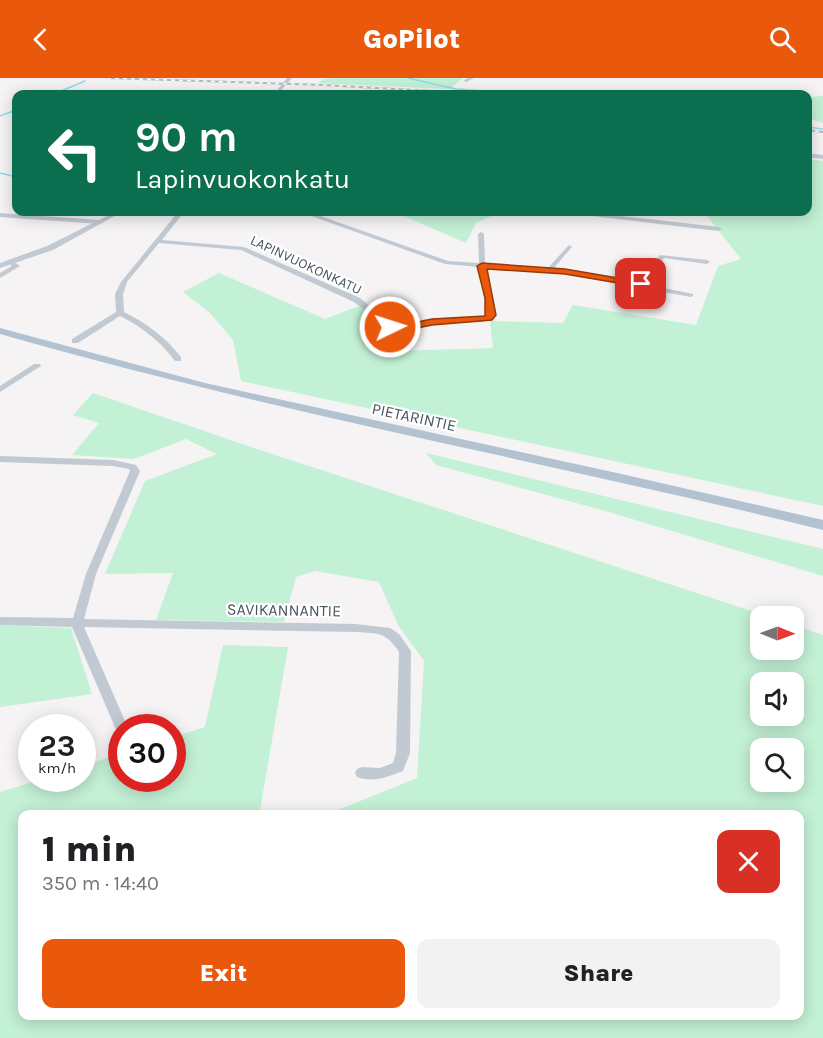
<!DOCTYPE html>
<meta charset="utf-8">
<style>
:root{--surface:#fff;--page:#f2f2f2;--text:#202124;--muted:#757577;--accent:#ea580c}
body{margin:0;font-family:Karla,sans-serif;background:var(--page);color:var(--text);height:100vh;display:flex;flex-direction:column;font-size:22px;white-space:nowrap}
*{box-sizing:border-box;margin:0}
p{font-size:20px;color:var(--muted)}
.icon{flex:none;width:33px;height:33px;fill:none;stroke:currentColor;stroke-width:2;stroke-linecap:round;stroke-linejoin:round}
.map{position:relative;flex:1;overflow:hidden}
.details{position:absolute;left:18px;top:732px;width:786px;height:210px;display:flex;flex-direction:column;background:var(--surface);border-radius:12px;box-shadow:0 3px 15px #0003}
.details>*{flex:none}
.hud{position:absolute;left:12px;top:12px;width:800px;height:126px;border-radius:12px;box-shadow:0 3px 15px #0003;background:#0b6e4f;color:#fff;overflow:hidden}
.needle{width:39px;rotate:91deg}
.buttons{position:absolute;left:750px;top:528px;display:grid;gap:12px}
.buttons a{display:grid;place-items:center;width:54px;height:54px;border-radius:12px;background:var(--surface);box-shadow:0 3px 15px #0003;font-size:30px}
.speed{position:absolute;left:18px;top:636px;display:flex;gap:12px;font-size:30px;font-weight:700;text-align:center}
.speed>*{display:grid;place-content:center;width:78px;height:78px;border-radius:50%;background:var(--surface);box-shadow:0 3px 15px #0003;line-height:1}
.speed small{font-size:15px;font-weight:400}
.speed .limit{border:9px solid #d22;background:#fff;color:#111}
.pin{position:absolute;display:grid;place-items:center;width:51px;height:51px;color:#fff;margin:-26px;border-radius:12px;box-shadow:0 3px 9px #0006}
.me{position:absolute;width:66px;margin:-33px;rotate:86deg;stroke-linejoin:round;filter:drop-shadow(0 0 4px #0008)}
.turn{display:flex;align-items:center;gap:21px;height:126px;padding:0 24px;font-size:27px}
.turn .icon{width:78px;height:78px;stroke-width:2.5}
.turn b{display:block;font-size:42px;line-height:51px}
.round{display:grid;place-items:center;flex:none;width:63px;height:63px;border-radius:12px;background:var(--page)}
.headline{display:flex;align-items:center;justify-content:space-between;height:102px;padding:0 24px}
h1{font-size:36px;font-weight:800;line-height:45px}
.action{display:flex;gap:12px;margin-top:auto;padding:12px 24px}
.action a{flex:1;height:69px;border-radius:12px;background:var(--accent);color:#fff;font-size:24px;font-weight:800;line-height:69px;text-align:center}
.action a+a{background:var(--page);color:var(--text)}
header{display:flex;justify-content:space-between;align-items:center;height:78px;padding:0 24px;background:var(--accent);color:#fff;font-size:27px;font-weight:800}
.map>svg:first-child{display:block}
.green{fill:#c3f1d5;fill-rule:evenodd}
.lines{fill:none;stroke-linecap:round;stroke-linejoin:round}
.stream{stroke:#90daee;stroke-width:1.5}
.minor{fill:#c1cad2;fill-rule:evenodd}
.tertiary{fill:#c1cad2;fill-rule:evenodd}
.primary{fill:#b3c2d1;fill-rule:evenodd}
.rail-casing{stroke:#b5b8bd;stroke-width:2}
.rail{stroke:#fff;stroke-width:1.5;stroke-dasharray:4;stroke-linecap:butt}
.route{fill:#ea580c;stroke:#983908;stroke-width:1.5}
.labels{text-anchor:middle;dominant-baseline:central;stroke-width:4.5;stroke-linejoin:round;paint-order:stroke}
.far-street-label{font-size:14px;fill:#4a5661;stroke:#fff}
.street-label{font-size:16px;fill:#4a5661;stroke:#fff}
</style>
<header><svg class="icon" aria-label="back" viewBox="0 0 24 24"><path d="M15 5l-7 7 7 7"/></svg>GoPilot<svg class="icon" aria-label="search" viewBox="0 0 24 24"><circle cx="10" cy="10" r="6"/><path d="M15 15l6 6"/></svg></header>
<div class="map">
<svg width="823" height="960" viewBox="0 0 823 960">
<rect width="100%" height="100%" fill="#f5f3f3"/>
<g class="green">
<polygon points="335,0 463,0 450,11 319,5 323,1"/>
<polygon points="823,18 823,45 807,40 807,19"/>
<polygon points="807,81 823,83 823,428 241,303 233,262 210,235 183,214 219,195 325,241 359,228 396,254 395,273 493,270 490,243 563,245 573,227 696,247 718,188 741,181 704,134 807,134"/>
<polygon points="432,134 483,134 491,138 476,145 466,165 399,136"/>
<path d="M93,315L257,371L767,538H760V572H794V547L823,557V960H0V714L42,701L82,700L83,688L121,675L122,700H172L173,659L205,649L223,567L288,569L260,732L333,734L417,700L424,583L398,547L379,504L315,493L296,499L284,544L156,542L173,495L105,496L145,403L217,376L186,361L134,381L72,377L99,345L73,337ZM760,604H794V638H760ZM760,670H794V704H760ZM22,736H800V938H22Z"/>
<polygon points="426,375 823,471 823,498 602,432 436,387"/>
<polygon points="0,547 71,550 92,616 0,629"/>
</g>
<g class="lines">
<g class="stream">
<polyline points="408,0 456,11 520,16"/>
<polyline points="54,16 85,3"/>
<polyline points="0,38 16,32"/>
<polyline points="807,49 823,51"/>
<polyline points="0,95 16,99"/>
</g>
<g class="minor">
<polygon points="468,0 474,0 466,4 463,3"/>
<polygon points="807,75 823,77 823,81 807,79"/>
<path d="M178,134H184L162,162L244,169L360,220L392,247L396,248L432,242L481,240L487,236L479,189L445,186L303,135L302,134H309L448,183L479,185L478,156L481,154L484,156L485,186L547,191L569,167L572,169L553,191L638,205L660,177L707,182L710,184L707,186L664,180L644,206L693,216V218L691,219L565,196L486,190L494,239L483,244L432,246L396,252L390,251L354,224L241,172L159,165L127,204L123,216L124,234C146,245 165,259 181,279V283H175C160,263 142,249 120,238L78,265H72V261L116,234L115,216L121,204Z"/>
<polygon points="409,134 417,134 414,136"/>
<polygon points="572,134 586,134 719,149 722,151 719,153 575,136"/>
<polygon points="0,135 100,142 103,144 100,146 0,139"/>
<polygon points="10,184 14,184 20,188 0,200 0,195 12,188 9,185"/>
<polygon points="34,286 40,286 41,288 0,314 0,308"/>
<path d="M0,378L113,382L136,387L140,393L96,496L84,541L356,546L390,550L399,556L411,573L410,675L403,693C387,699 374,705 357,699L355,695L357,691L362,689L380,690L393,685L396,675L399,574C385,553 379,556 356,554L84,549L128,650H122V655L117,654L72,549L0,547V539L73,540L86,496L130,393L129,391L113,388L0,384Z"/>
</g>
<g class="tertiary">
<polygon points="287,0 292,0 278,16 274,16"/>
<polygon points="115,134 122,134 53,172 0,190 0,185 47,168"/>
</g>
<path class="primary" d="M0,250L205,305L617,395L823,442V452C549,384 271,334 0,256Z"/>
<g class="rail-casing">
<g id="rail">
<polyline points="107,0 323,7 485,16"/>
<polyline points="807,52 823,54"/>
</g>
</g>
<use href="#rail" class="rail"/>
</g>
<polygon class="route" points="482,185 565,191 641,204 645,206 641,209 565,196 487,191 496,237 492,242 432,247 403,253 385,249 390,246 403,247 432,241 485,238 485,220 477,188"/>
<g class="labels">
<g class="far-street-label">
<text transform="translate(306 187) rotate(25)">LAPINVUOKONKATU</text>
</g>
<g class="street-label">
<text transform="translate(414 339) rotate(12)">PIETARINTIE</text>
<text transform="translate(284 532) rotate(1)">SAVIKANNANTIE</text>
</g>
</g>
</svg>
<div class="buttons">
<a><svg class="needle" viewBox="-14 -14 28 28"><path d="M0-13l5 13h-10z" fill="#e53935"/><path d="M0 13l5-13h-10z" fill="#757577"/></svg></a>
<a><svg class="icon" aria-label="sound" viewBox="0 0 24 24"><path d="M4 9h4l5-4v14l-5-4H4zM17 9q2 3 0 6"/></svg></a>
<a><svg class="icon" aria-label="search" viewBox="0 0 24 24"><circle cx="10" cy="10" r="6"/><path d="M15 15l6 6"/></svg></a>
</div>
<div class="speed"><div>23<small>km/h</small></div><div class="limit">30</div></div>
<div class="pin" style="left:641px;top:206px;background:#d93025"><svg class="icon" aria-label="arrive" viewBox="0 0 24 24"><path d="M6 21V4h12l-3 4 3 4H6"/></svg></div>
<svg class="me" style="left:390px;top:249px" viewBox="-20 -20 40 40"><circle r="17" fill="#ea580c" stroke="#fff" stroke-width="3"/><path d="M0-11L8 9 0 5-8 9z" fill="#fff"/></svg>
<div class="hud">
<div class="turn"><svg class="icon" aria-label="left" viewBox="0 0 24 24"><path d="M17 20v-9H6M10 6l-5 5 5 5"/></svg><div><b>90 m</b>Lapinvuokonkatu</div></div>
</div>
<section class="details">
<div class="headline"><div><h1>1 min</h1><p>350 m · 14:40</p></div><a class="round" style="background:#d93025;color:#fff"><svg class="icon" aria-label="close" viewBox="0 0 24 24"><path d="M6 6l12 12M18 6L6 18"/></svg></a></div>
<div class="action"><a>Exit</a><a>Share</a></div>
</section>
</div>
